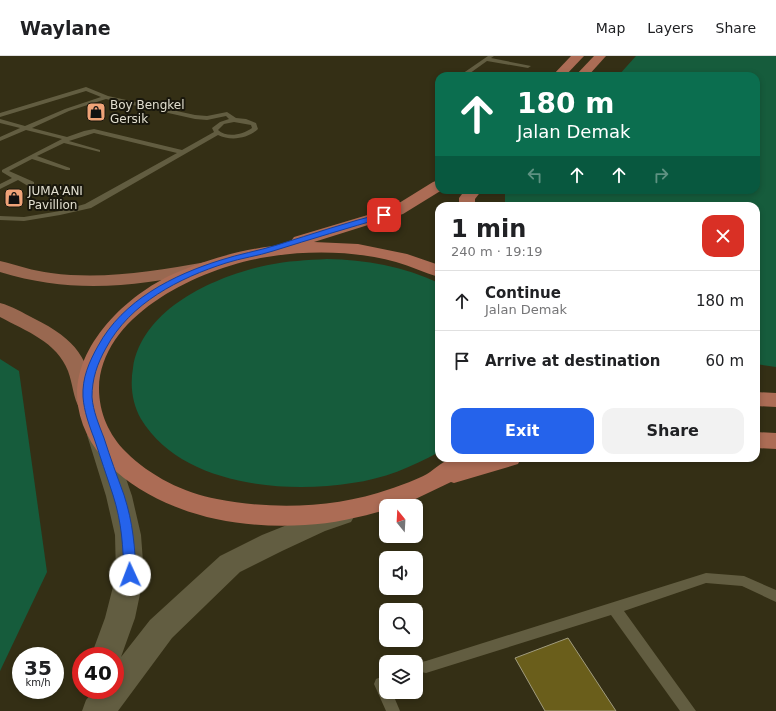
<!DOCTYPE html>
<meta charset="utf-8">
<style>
:root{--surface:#fff;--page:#f2f2f2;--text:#202124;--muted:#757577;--line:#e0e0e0;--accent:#2563eb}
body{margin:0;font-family:"DejaVu Sans",sans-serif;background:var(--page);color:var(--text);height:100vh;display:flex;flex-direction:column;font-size:15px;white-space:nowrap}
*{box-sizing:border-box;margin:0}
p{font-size:13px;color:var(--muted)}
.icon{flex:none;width:22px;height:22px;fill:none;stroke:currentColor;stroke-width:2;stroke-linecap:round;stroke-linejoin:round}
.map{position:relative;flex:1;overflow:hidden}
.sheet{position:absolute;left:435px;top:146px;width:325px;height:260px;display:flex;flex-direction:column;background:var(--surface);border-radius:12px;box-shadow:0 2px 6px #0003}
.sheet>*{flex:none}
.banner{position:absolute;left:435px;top:16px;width:325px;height:122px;border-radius:12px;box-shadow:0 2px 6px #0003;background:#0b6e4f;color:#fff;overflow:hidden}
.needle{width:26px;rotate:342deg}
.tools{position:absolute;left:379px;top:443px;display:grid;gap:8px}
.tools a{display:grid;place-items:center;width:44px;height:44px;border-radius:8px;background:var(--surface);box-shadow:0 2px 6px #0003;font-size:20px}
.speed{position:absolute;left:12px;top:591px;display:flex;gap:8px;font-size:20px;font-weight:700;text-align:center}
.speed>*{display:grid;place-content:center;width:52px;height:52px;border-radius:50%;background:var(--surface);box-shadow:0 2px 6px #0003;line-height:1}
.speed small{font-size:10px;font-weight:400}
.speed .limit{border:6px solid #d22;background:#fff;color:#111}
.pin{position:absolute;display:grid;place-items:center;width:34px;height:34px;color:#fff;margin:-17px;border-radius:8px;box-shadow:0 2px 6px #0006}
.me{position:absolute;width:44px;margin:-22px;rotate:358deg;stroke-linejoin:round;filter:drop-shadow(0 0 3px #0008)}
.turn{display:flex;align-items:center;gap:14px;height:84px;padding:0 16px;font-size:18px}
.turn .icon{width:52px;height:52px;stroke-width:2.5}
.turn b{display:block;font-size:28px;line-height:34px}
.lanes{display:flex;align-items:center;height:38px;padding:0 16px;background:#0003;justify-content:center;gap:20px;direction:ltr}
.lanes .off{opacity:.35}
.round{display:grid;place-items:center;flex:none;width:42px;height:42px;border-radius:12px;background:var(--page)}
.overview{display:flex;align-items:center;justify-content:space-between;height:68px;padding:0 16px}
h1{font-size:24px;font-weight:700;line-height:30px}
.action{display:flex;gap:8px;margin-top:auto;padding:8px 16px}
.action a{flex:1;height:46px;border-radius:12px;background:var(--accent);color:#fff;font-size:16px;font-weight:700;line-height:46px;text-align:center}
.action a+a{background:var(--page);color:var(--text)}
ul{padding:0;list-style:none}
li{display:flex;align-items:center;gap:12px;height:60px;padding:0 16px;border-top:1px solid var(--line)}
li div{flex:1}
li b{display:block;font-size:15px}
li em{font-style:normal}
header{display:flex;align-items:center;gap:24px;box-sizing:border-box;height:56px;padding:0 20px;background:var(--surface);border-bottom:1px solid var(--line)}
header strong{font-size:19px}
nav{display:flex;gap:22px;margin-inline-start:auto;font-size:14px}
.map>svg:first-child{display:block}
.green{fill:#165c3c}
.building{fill:#6a5e1b;stroke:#a19c7e}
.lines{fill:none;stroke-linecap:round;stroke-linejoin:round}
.service{fill:#625d41;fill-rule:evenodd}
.tertiary{fill:#625d41;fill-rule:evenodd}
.primary{fill:#996850;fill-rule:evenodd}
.trunk{fill:#ac6c55;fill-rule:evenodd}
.route{fill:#2563eb;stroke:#184099}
.labels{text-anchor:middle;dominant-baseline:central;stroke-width:4;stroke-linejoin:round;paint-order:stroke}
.far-poi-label{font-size:12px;fill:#e1decf;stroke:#19170c;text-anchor:start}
</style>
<header>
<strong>Waylane</strong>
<nav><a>Map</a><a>Layers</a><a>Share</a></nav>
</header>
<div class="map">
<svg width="776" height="655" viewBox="0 0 776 655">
<rect width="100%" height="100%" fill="#342f15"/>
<g class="green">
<polygon points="636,0 776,0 776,311 756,308 756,150 505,150 505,134 756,134 756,20 618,20"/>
<path d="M327,203C366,204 403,210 439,227V396C412,411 383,423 352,427C283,438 181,429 141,363C132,347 130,329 133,312C142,252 216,220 268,209C287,205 307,204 327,203Z"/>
<polygon points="0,303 19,315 47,516 0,615"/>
</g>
<polygon class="building" points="568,582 616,655 545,655 515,602"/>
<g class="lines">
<g class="service">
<polygon points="488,0 494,0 491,2 531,10 528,12 487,5 466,20 459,20"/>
<path d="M86,31L108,40L195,59L207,60L227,56L236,62L246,63L256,67L258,73C248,83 230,85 218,79L91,152L60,159L24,165L0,164V160L24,161L60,155L85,148L177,97L94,77L69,85L100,94V96L64,87L37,100L70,112V114H66L32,103L9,115L34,126V130H28L18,124L0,133V128L12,122L2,116V114L62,83L26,74L0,85V81L20,72L0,67V63L25,70L65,53L101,41L86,35L0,61V57ZM106,43L195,63L207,64L226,60L229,63L220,66L212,72L214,76L182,94L94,73L84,75L67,81L32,72L69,55ZM234,66L251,69L252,72C242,79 227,82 218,74L224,68Z"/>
<polygon points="706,517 744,520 776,534 776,546 742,530 706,527 624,555 696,655 680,655 611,559 426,617 421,616 419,611 421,606 426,605"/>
<polygon points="381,621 386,623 386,636 392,636 400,655 386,655 374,628 376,623"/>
</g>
<polygon class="tertiary" points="99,371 107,373 111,379 132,440 141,479 144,519 135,562 121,601 150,564 220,500 262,479 307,461 342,449 351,452 355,459 351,466 325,475 282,495 240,516 172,582 118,655 82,655 86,644 94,634 115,634 115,600 91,600 105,562 116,519 115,479 106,440 87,379 91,373"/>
<g class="primary">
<path d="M0,205C17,209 33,215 51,217C103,224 155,215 206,206L212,207L215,211L212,215L206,216C133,231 72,238 0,216Z"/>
<path d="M0,247C12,250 23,257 33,262C79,285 86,301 99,348L96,353L88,356L80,353C73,342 73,328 68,315C57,286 26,275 0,261Z"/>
</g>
<g class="trunk">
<polygon points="571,0 584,0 565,20 552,20"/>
<polygon points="594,0 606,0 588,20 575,20"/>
<path d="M439,124V134H442L403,158L314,186L358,188L407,198L439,209V221C424,217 411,210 396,206C356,195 309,194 267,201C203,211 101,257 99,332C99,357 109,379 126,396C150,420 184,437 217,443C273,454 336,452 390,433C402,429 416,424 427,418C435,413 445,403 454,402C461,401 469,402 476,402C491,402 506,402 521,402L518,408L454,427L451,426L405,448L386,450V454C360,461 332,468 305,469C275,471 245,469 216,463C159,451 88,414 78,350C69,292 129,236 178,216C215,200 253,191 293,188L291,185L294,181L391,152L433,126Z"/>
<polygon points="465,134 482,134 475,143 475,150 459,150 459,142"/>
<polygon points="756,336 776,337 776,351 756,350"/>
<polygon points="756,376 776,377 776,393 756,392"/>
</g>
</g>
<path class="route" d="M384,157L386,158V161C348,172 311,183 273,195C258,200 241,202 226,207C179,222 130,247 106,292C97,308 92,323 92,341C93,355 99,369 104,382C110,401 117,420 124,439C133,467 135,491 136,519L134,523L130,524L126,523L124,519C123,491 122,467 113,439C107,420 100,401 94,382C89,369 84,355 83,341C82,322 89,306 98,290C123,244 173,219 221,204C239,198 258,195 277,189C312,178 348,166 384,157Z"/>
<defs>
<g id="shop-square" transform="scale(1)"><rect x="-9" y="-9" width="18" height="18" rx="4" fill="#efa378" stroke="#19170c"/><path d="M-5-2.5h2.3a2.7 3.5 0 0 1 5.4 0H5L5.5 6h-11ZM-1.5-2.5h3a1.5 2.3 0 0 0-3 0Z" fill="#111"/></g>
</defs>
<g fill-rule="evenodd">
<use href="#shop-square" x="96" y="56"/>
<use href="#shop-square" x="14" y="142"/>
</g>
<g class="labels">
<g class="far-poi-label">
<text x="110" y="49">Boy Bengkel<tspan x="110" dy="14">Gersik</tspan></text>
<text x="28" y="135">JUMA'ANI<tspan x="28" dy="14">Pavillion</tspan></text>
</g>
</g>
</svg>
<div class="tools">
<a><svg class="needle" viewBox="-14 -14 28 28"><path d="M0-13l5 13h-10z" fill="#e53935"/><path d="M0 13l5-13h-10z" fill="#757577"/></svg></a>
<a><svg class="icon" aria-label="sound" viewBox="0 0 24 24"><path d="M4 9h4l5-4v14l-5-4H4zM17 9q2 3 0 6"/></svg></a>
<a><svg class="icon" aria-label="search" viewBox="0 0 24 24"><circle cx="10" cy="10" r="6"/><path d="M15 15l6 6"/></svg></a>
<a><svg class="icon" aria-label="layers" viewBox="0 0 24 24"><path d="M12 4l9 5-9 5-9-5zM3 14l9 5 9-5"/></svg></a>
</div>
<div class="speed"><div>35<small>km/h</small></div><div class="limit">40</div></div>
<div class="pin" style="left:384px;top:159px;background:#d93025"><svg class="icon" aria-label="arrive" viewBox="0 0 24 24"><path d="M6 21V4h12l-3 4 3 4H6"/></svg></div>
<svg class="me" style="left:130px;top:519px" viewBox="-20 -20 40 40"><circle r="19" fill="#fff"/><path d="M0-13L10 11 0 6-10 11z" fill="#2563eb"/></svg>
<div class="banner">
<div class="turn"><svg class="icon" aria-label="ahead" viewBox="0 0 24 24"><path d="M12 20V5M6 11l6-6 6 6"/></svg><div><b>180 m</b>Jalan Demak</div></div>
<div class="lanes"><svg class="icon off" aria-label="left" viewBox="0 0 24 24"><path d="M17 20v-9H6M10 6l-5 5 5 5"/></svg><svg class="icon" aria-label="ahead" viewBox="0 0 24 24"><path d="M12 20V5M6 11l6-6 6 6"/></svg><svg class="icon" aria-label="ahead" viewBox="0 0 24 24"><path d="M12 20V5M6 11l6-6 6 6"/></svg><svg class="icon off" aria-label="right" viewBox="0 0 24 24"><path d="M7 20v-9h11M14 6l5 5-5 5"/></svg></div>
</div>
<section class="sheet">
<div class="overview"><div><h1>1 min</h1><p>240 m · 19:19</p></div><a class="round" style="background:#d93025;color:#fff"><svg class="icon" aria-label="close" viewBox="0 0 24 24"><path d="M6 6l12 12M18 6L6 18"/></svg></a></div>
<ul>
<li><svg class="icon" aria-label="ahead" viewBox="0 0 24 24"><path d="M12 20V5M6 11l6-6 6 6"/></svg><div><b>Continue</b><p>Jalan Demak</p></div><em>180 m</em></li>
<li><svg class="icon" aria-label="arrive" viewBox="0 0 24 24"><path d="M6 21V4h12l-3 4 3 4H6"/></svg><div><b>Arrive at destination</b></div><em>60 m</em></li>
</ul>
<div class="action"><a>Exit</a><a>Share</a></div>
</section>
</div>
